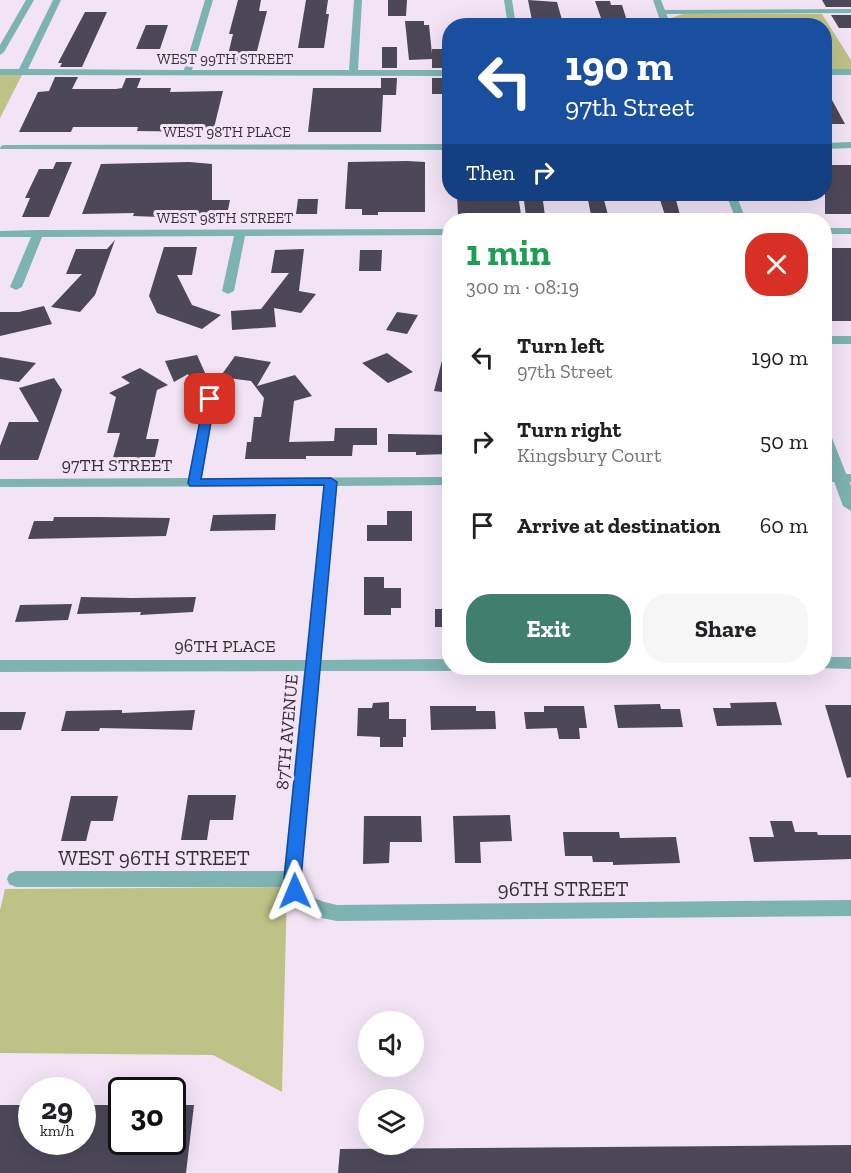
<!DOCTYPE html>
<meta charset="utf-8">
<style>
:root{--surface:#fff;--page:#f6f6f6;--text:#202124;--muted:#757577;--accent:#407f6d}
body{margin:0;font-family:"Zilla Slab",serif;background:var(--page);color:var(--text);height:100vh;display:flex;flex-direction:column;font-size:22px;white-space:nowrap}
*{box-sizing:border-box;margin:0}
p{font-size:20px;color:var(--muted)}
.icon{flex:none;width:33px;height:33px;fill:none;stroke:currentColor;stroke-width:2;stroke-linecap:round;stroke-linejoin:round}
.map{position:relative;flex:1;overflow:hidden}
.panel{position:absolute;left:442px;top:213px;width:390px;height:462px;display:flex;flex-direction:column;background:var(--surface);border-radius:24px;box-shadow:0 6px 24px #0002}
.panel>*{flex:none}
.top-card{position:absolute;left:442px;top:18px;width:390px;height:183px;border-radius:24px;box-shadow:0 6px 24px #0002;background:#1a4fa0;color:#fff;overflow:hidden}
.buttons{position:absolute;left:358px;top:1011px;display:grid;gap:12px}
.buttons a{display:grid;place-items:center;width:66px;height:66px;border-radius:50%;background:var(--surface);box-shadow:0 6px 24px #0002;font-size:30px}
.speed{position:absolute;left:18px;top:1077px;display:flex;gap:12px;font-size:30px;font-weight:700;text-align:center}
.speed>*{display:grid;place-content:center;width:78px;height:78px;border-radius:50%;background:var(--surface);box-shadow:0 6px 24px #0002;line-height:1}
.speed small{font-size:15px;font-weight:400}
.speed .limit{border:3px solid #111;border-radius:9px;background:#fff;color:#111}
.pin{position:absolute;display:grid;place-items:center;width:51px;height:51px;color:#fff;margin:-26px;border-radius:12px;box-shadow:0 3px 9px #0006}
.me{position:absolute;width:66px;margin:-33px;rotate:359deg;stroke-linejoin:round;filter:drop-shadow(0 0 4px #0008)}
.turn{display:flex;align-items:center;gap:21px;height:126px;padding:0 24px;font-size:27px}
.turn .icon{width:78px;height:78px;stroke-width:2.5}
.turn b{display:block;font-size:42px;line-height:51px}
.then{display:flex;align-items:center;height:57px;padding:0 24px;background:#0003;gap:12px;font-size:22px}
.round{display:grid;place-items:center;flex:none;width:63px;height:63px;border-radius:24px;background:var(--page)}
.overview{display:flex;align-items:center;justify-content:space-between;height:102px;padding:0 24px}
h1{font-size:36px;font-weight:700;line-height:45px;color:#1e9e55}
.button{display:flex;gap:12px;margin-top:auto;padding:12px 24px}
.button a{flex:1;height:69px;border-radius:24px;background:var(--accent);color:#fff;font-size:24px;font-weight:700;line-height:69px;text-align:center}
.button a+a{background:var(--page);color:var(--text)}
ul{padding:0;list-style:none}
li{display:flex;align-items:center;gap:18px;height:84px;padding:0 24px}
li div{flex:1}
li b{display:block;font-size:22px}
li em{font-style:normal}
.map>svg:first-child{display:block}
.green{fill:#bfc286}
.building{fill:#4c4858}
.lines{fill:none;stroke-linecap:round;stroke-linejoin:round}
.minor{fill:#7db3b0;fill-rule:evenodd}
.tertiary{fill:#7db3b0;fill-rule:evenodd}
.route{fill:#1a73e8;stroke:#114b97;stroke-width:1.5}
.labels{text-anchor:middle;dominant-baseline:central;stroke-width:6;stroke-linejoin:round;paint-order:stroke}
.far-street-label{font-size:15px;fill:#363137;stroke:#f2e4f5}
.street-label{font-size:18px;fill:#363137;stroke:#f2e4f5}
.near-street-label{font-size:21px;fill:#363137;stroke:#f2e4f5}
</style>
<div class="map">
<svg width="851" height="1173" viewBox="0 0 851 1173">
<rect width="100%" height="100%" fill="#f2e4f5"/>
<g class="green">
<polygon points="683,14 822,14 851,60 851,69 825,70 825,26 672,26 671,18"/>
<polygon points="0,75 22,75 0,118"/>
<polygon points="287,887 282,1092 213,1055 0,1053 0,910 5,889"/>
</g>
<g class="building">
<polygon points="238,0 261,0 259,11 267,11 254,63 226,63 233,34 229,34"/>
<polygon points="306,0 328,0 326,14 329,14 324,48 298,48"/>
<polygon points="388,0 407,0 406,16 388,16"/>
<polygon points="528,0 557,2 562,20 547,20 549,26 533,26"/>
<polygon points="822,0 851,0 851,7 826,7"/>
<polygon points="595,1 610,1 611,5 622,5 627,21 602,21"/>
<polygon points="85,12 107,12 82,67 60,67 62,63 58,63"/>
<polygon points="831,15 851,15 851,28 839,28"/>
<polygon points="405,21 424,21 424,25 429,25 432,54 432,49 450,49 450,68 432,68 432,59 409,60"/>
<polygon points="146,25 168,25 160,49 136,49"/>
<rect x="382" y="47" width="15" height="21"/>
<polygon points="55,77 78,77 72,89 116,89 122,88 126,78 141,78 137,88 171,88 170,92 223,91 213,132 137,131 138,127 73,127 71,132 19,132 38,92 49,91"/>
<polygon points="381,78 397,78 396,95 383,95 381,132 308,132 313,88 381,88"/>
<rect x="432" y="78" width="18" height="16"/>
<polygon points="825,87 845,124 825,124"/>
<polygon points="407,161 425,162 425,212 378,212 378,215 362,215 362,209 345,209 348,162"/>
<polygon points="56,162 72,162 49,217 22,217 30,198 25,198 39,169 53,169"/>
<polygon points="189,162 212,164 212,200 230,200 227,215 159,217 133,216 134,213 82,214 101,164"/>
<rect x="825" y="165" width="26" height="49"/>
<polygon points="457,194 518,194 521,215 458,215"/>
<polygon points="298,199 318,199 317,214 296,214"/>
<polygon points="588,200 604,200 608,215 591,215"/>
<polygon points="660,200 676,200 680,215 665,215"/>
<polygon points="524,201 543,201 545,216 526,216"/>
<polygon points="115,240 95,295 80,312 51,307 82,274 66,274 76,249 107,249"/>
<polygon points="164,247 197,247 192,275 177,275 192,305 221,315 202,329 157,313 149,296"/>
<polygon points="825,248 851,248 851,321 828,321 825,314"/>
<polygon points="304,249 299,291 316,294 301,313 274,308 276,327 232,330 231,311 261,309 289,273 271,273 275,250"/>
<polygon points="360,250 382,250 381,271 359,271"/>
<polygon points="44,306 52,324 0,336 0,312 19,312"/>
<polygon points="397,312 418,315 407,334 386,330"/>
<polygon points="445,349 450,349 450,393 434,391"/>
<polygon points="387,353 413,372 388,383 362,363"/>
<polygon points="197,355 206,375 190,379 188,374 174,382 165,361"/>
<polygon points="235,356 271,362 257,386 295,375 312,396 294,401 289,442 334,441 335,428 377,428 377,445 353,445 352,456 306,456 306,459 245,459 247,442 251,442 254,417 261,417 264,398 251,381 220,377"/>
<polygon points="0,357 36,363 19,382 0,379"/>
<polygon points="140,368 168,385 157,390 146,439 159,439 154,461 112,461 120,433 107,433 116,397 109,393 130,383 121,377"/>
<polygon points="54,378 62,390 38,460 0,460 0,446 9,422 39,422 19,388"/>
<polygon points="388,434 450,435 450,454 416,455 416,452 388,452"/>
<polygon points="387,511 412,511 412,541 367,541 367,525 387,525"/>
<polygon points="276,514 275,530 210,531 213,515"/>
<polygon points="54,517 98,517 170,518 166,536 28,539 34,521 53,521"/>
<polygon points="364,577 384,577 384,588 401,588 401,608 391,608 391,615 364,615"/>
<polygon points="81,597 133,598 196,597 193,612 140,615 141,612 77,614"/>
<polygon points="72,604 68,620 15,622 20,605"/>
<rect x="435" y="609" width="15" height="18"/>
<polygon points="389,702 389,719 406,719 406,737 403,737 403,747 380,747 380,737 357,736 358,708 372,708 373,703"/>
<polygon points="776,702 782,725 717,726 713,708 731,708 730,703"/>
<polygon points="660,704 661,709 680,709 683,727 618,728 614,705"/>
<polygon points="825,705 851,705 851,777 847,778"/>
<polygon points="430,706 476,706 476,711 495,711 496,729 431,730"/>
<polygon points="544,706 584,706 587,728 579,728 580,739 559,739 557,728 526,729 524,712 544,712"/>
<polygon points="122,710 122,713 195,710 192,730 100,728 99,731 61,731 66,711"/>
<polygon points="0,712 26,712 21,730 0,730"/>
<polygon points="188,795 236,795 233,820 210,820 207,840 181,840"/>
<polygon points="71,796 118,796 113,821 91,821 86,841 61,841"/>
<polygon points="510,815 512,841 480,842 481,863 455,863 453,816"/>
<polygon points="364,816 421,816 422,842 390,842 389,863 363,864"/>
<polygon points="770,821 792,821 795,832 817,832 818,835 851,835 851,859 754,862 749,837 774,837"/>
<polygon points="563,832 619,832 620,838 676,837 680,863 613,865 613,862 593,862 592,856 565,856"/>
<polygon points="0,1105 32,1105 32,1142 82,1142 82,1105 122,1105 122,1142 172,1142 172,1105 194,1105 186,1173 0,1173"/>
<polygon points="851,1145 851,1173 338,1173 340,1149"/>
</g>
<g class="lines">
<g class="minor">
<polygon points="26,0 34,0 4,52 0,55 0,45"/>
<polygon points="53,0 61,0 28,69 184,70 205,0 213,0 192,70 349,70 354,0 362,0 358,70 450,70 450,76 0,75 0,69 19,69"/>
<polygon points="504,0 512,0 516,26 508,26"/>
<polygon points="851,9 851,13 661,14 657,12 661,10"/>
<rect x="825" y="69" width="26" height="6"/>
<polygon points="851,142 851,148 825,149 825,143"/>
<polygon points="450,144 450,150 0,149 1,146 4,145"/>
<rect x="825" y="228" width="26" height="6"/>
<polygon points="450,229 450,235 245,236 234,291 228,294 222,291 234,236 42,237 22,287 16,290 10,287 31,237 0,237 0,231 38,230"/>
<rect x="825" y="336" width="26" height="8"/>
<path d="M210,395L216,399L202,478L450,477V485L337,486L321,660L450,659V668H457L450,671H320L301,879C307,898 319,901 337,905L851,900V916L337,921C311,916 296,913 285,887H16L9,884L7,879L9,874L16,871H284L304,671L0,672V660H306L324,486L0,487V479L188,478L204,399Z"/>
<rect x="825" y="474" width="26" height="8"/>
<polygon points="825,657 851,657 851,669 821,668 825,668"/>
</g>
<g class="tertiary">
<polygon points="653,0 661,0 671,26 662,26"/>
<polygon points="726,194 736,194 746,220 736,220"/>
<polygon points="825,434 832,438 851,486 851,511 843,506 825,457"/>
</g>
</g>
<polygon class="route" points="210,395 215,399 201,479 331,478 337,482 301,879 303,891 301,896 295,899 289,896 284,879 324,485 190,486 188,483 204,399"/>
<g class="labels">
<g class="far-street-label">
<text x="225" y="59">WEST 99TH STREET</text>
<text x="227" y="132">WEST 98TH PLACE</text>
<text x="225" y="218">WEST 98TH STREET</text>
</g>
<g class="street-label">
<text x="117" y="465">97TH STREET</text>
<text x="225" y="646">96TH PLACE</text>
<text transform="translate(287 732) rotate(-85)">87TH AVENUE</text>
</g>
<g class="near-street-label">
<text x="154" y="857">WEST 96TH STREET</text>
<text x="563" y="888">96TH STREET</text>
</g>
</g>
</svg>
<div class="buttons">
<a><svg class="icon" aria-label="sound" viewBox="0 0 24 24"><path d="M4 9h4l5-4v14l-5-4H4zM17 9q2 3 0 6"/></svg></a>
<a><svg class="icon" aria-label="layers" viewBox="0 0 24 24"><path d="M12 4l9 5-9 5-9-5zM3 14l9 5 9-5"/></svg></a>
</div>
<div class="speed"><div>29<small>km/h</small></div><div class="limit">30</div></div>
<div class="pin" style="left:210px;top:399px;background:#d93025"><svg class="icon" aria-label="arrive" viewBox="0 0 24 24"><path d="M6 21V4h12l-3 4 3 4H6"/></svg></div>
<svg class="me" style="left:295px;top:891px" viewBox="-20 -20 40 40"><path d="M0-17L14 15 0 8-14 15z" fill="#1a73e8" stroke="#fff" stroke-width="4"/></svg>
<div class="top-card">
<div class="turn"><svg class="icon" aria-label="left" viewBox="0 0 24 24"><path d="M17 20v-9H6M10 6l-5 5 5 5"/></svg><div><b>190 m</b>97th Street</div></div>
<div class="then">Then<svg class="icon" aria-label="right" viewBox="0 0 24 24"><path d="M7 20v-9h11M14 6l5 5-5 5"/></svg></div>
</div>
<section class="panel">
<div class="overview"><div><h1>1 min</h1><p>300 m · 08:19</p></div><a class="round" style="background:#d93025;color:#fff"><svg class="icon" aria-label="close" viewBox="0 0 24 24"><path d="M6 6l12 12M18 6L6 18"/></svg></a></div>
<ul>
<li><svg class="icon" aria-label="left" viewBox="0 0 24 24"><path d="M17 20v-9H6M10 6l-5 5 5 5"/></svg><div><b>Turn left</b><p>97th Street</p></div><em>190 m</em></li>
<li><svg class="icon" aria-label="right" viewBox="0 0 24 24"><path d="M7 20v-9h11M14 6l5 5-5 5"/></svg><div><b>Turn right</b><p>Kingsbury Court</p></div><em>50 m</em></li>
<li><svg class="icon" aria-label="arrive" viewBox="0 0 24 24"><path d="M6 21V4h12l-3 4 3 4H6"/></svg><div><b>Arrive at destination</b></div><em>60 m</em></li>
</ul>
<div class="button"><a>Exit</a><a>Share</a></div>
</section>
</div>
